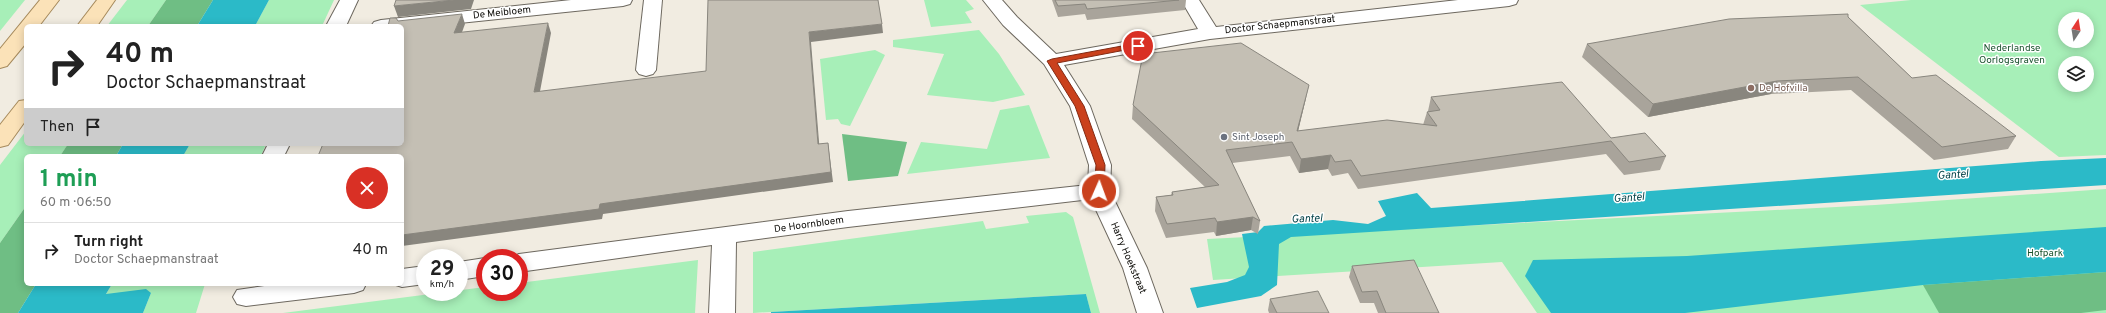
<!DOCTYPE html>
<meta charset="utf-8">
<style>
:root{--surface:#fff;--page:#f2f2f2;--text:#222;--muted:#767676;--line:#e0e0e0}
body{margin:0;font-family:Overpass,sans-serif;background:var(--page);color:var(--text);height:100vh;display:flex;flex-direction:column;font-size:15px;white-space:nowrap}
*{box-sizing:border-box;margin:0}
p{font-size:13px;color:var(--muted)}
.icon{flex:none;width:22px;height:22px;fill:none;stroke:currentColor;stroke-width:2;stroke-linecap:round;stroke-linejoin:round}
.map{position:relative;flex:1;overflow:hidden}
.side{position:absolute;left:24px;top:154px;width:380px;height:132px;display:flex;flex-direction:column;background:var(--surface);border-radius:6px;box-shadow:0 2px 10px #0003}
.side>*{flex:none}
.banner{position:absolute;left:24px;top:24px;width:380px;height:122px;border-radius:6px;box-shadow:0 2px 10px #0003;background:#fff;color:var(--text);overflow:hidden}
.needle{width:26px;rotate:12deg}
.tools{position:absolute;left:2058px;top:12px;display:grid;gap:8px}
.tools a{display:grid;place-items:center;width:36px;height:36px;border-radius:50%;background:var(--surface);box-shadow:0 2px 10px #0003;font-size:20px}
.speed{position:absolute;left:416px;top:249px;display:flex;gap:8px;font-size:20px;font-weight:700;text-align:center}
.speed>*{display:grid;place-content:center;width:52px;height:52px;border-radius:50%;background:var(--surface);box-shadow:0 2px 10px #0003;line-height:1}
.speed small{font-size:10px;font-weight:400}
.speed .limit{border:6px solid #d22;background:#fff;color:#111}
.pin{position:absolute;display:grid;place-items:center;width:34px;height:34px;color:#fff;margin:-17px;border:2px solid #fff;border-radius:50%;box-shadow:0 1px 4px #0007}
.me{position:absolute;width:44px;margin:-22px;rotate:2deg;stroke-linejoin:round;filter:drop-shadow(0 0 3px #0008)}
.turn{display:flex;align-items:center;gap:14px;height:84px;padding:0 16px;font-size:18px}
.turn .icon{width:52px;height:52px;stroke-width:2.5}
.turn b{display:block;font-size:28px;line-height:34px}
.then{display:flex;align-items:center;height:38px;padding:0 16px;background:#0003;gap:8px;font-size:15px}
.round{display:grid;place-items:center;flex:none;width:42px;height:42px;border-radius:21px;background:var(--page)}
.overview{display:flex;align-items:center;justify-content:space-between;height:68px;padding:0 16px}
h1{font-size:24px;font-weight:700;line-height:30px;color:#1e9e55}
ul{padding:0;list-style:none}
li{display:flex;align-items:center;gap:12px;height:56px;padding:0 16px;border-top:1px solid var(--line)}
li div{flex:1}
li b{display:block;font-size:15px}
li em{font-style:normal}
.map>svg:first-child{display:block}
.green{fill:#a7efb8;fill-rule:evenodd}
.forest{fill:#6fbe84}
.water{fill:#2bbac8}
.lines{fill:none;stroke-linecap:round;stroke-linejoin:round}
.pedestrian-casing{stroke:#6d685f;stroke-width:2}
.minor-casing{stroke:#6d685f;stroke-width:2}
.primary-casing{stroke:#a68a5c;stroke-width:2}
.pedestrian{fill:#fff;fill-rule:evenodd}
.minor{fill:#fff;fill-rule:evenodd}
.primary{fill:#fbe2b8;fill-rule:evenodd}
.wall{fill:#a9a49b}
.shaded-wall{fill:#89867e}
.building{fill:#c4bfb4;stroke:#89867e}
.route{fill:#ca411d;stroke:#832a13}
.education-dot{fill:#8d6e63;stroke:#fff;stroke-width:1.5}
.worship-dot{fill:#6b7280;stroke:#fff;stroke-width:1.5}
.labels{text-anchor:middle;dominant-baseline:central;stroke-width:3;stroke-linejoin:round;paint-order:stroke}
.street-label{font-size:10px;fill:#0d0c08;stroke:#fff}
.park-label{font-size:10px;fill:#1b542f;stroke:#fff}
.education-label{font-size:10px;fill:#785e54;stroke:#fff;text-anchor:start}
.worship-label{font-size:10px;fill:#5b616d;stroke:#fff;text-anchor:start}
.water-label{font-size:11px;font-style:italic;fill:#09464c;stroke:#fff}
</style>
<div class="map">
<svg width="2106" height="313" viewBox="0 0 2106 313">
<rect width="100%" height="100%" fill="#f1ece1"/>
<g class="green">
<polygon points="0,0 25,0 0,31"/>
<polygon points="127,0 166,0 148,26 107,26"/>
<polygon points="269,0 334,0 322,26 255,26"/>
<polygon points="924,0 966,0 974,9 965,12 972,23 931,27"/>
<path d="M1911,0H2106V155L2059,157L1860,5ZM2065,19H2087V41H2065ZM2065,63H2087V85H2065Z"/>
<polygon points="979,30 999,54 1025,95 993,102 927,95 944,54 893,47 893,40"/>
<polygon points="875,50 885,55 850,126 841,124 838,119 826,120 820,59"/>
<polygon points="1029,105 1050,158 907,174 921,142 987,149 1000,110"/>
<polygon points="26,131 26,144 68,144 60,156 26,156 26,206 0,243 0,165"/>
<polygon points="190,144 266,144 261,156 183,156"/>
<polygon points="2106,189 2106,313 1537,313 1502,262 1213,280 1207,239 1875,205"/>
<polygon points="1066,212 1073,217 1100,313 1091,313 1086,294 753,313 753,252 983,221 986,229 1029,223 1026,216"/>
<polygon points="698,260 695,313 283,313 485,287 485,292 519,292 519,283"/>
<polygon points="112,284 205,284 196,313 143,313 151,293 106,294"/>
</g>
<g class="forest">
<polygon points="166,0 213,0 197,26 148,26"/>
<polygon points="842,134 907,142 898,176 848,181"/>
<polygon points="68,144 123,144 116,156 60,156"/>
<polygon points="26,206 26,284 36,284 18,313 0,313 0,243"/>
<polygon points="2106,272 2106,310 2081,313 1939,313 1923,285"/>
</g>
<g class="water">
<polygon points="213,0 269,0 255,26 197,26"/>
<polygon points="123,144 190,144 183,156 116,156"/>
<polygon points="2106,158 2106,185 1291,237 1279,244 1277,285 1261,296 1197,308 1190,288 1227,282 1245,275 1249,267 1242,234 1258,232 1264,226 1333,220 1368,224 1386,216 1378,201 1417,193 1431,208 2041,161"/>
<polygon points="2106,227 2106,272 1923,285 1685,313 1551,313 1525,276 1533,260 1687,256"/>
<polygon points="36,284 112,284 106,294 146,289 151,293 143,313 18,313"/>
<polygon points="1086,294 1091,313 771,313 771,312"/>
</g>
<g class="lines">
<g class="pedestrian-casing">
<polygon id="pedestrian" points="644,0 662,0 656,70 653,74 646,76 639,74 636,70"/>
</g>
<g class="minor-casing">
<g id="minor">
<polygon points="340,0 358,0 346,26 326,26"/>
<polygon points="571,0 632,0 630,4 623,6 402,29 402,26 371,26 374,22 381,20"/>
<polygon points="983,0 1002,0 1017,17 1056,54 1198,29 1181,0 1199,0 1216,27 1458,0 1518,0 1516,4 1509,6 1210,39 1064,65 1090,106 1111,165 1110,191 1147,268 1163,313 1137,313 1123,268 1091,199 848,227 736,242 735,313 709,313 712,245 519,272 519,258 510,258 519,254 848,211 1088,185 1089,165 1070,106 1044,64 1003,25"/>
<polygon points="268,144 290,144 284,156 262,156"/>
<polygon points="485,258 485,276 459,280 459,262"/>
<polygon points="425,266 425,284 402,287 393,284 402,284 402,269"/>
<polygon points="278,284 366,284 363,290 354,293 246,306 237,304 233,297 237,290"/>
</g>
</g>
<g class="primary-casing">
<g id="primary">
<polygon points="40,0 59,0 39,26 26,26 26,43 7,66 0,68 0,49"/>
<polygon points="97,0 115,0 97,26 77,26"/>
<polygon points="26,100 26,120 8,145 0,147 0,125 19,101"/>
</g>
</g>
<use href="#pedestrian" class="pedestrian"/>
<use href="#minor" class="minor"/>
<use href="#primary" class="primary"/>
</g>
<g class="wall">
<polygon points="1052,0 1186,0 1185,10 1087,20 1085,14 1058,17"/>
<polygon points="1848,17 1912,78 2016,136 2008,149 1934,160 1851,90 1771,94 1648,117 1582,57 1587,44"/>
<polygon points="1431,97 1611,138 1666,156 1660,170 1624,175 1606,154 1358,189 1348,173 1332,176 1328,169 1299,173 1290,156 1232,163 1260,221 1258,234 1251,230 1216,236 1214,232 1166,238 1155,211 1156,197 1171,195 1172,192 1205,187 1132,119 1133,105 1306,98 1298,131 1423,125 1427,112 1428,112 1428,111"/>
<polygon points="1352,266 1439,313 1378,313 1374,303 1360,303 1349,277"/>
<polygon points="1270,299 1329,313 1269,313 1268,310"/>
</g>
<g class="shaded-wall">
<polygon points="454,0 474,0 471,9 398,17 394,6"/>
<polygon points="462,14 465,24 458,43 454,33"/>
<polygon points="548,23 551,33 538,102 534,92"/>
<polygon points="882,24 883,33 811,42 820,154 818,144 809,32"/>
<polygon points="1777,81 1771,94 1648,117 1653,104"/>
<polygon points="1309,85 1306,98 1295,144 1297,131"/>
<polygon points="828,143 833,182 603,214 602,219 402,246 402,235 600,204"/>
<polygon points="1331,155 1328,169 1299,173 1301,159"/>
<polygon points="1253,217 1251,230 1216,236 1217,222"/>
</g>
<g class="building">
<polygon points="396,0 454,0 394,6"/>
<polygon points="708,0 878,0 882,24 809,32 818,144 828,143 831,172 600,204 599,209 402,235 402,156 318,156 323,144 402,144 402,26 388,26 390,18 396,18 398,21 462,14 454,33 548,23 534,92 706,71"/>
<polygon points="1055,0 1179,0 1087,9 1085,4 1058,6"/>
<polygon points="1848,14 1848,17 1912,78 1936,75 2016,136 1942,147 1858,77 1777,81 1653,104 1587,44 1729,19"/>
<polygon points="1241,43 1309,85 1297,131 1387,120 1437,126 1427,112 1440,110 1431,97 1562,82 1611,138 1645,133 1666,156 1629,162 1611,141 1361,176 1351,160 1335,162 1331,155 1301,159 1292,142 1226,150 1260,221 1253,217 1217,222 1215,218 1167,224 1156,197 1173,195 1172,192 1219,185 1133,105 1143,54"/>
<polygon points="1414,260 1439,313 1386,313 1377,291 1362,292 1352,266"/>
<polygon points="1318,291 1329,313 1277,313 1270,299"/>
</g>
<polygon class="route" points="1138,43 1142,46 1141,47 1057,63 1084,106 1105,165 1104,191 1099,194 1094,191 1096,165 1075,106 1047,61 1052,59"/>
<circle class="education-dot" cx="1751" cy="88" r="4"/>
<circle class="worship-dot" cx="1224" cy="137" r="4"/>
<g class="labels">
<g class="street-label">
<text transform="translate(502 13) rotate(-6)">De Meibloem</text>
<text transform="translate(1280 25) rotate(-6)">Doctor Schaepmanstraat</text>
<text transform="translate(809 225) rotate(-8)">De Hoornbloem</text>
<text transform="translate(1128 258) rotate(67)">Harry Hoekstraat</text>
</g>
<g class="park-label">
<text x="2012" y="48">Nederlandse<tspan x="2012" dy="12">Oorlogsgraven</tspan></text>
<text x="2045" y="253">Hofpark</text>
</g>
<g class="education-label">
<text x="1759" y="88">De Hofvilla</text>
</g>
<g class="worship-label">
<text x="1232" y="137">Sint Joseph</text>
</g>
<g class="water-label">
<text transform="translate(1953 175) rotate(-4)">Gantel</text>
<text transform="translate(1629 198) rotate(-4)">Gantel</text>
<text transform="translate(1307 219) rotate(-2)">Gantel</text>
</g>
</g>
</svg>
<div class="tools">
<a><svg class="needle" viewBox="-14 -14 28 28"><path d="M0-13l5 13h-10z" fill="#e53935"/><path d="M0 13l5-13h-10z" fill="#767676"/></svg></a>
<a><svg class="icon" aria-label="layers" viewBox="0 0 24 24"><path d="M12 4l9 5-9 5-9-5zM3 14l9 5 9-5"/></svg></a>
</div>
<div class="speed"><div>29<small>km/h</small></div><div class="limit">30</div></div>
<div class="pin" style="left:1138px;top:46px;background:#d93025"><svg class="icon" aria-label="arrive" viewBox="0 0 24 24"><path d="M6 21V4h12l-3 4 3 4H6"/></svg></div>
<svg class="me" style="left:1099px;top:191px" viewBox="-20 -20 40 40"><circle r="17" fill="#ca411d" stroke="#fff" stroke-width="3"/><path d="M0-11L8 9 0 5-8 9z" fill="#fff"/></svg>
<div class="banner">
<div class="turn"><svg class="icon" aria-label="right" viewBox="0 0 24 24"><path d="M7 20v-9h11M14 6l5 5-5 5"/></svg><div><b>40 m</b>Doctor Schaepmanstraat</div></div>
<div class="then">Then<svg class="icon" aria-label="arrive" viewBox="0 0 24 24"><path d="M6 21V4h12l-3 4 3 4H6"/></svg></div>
</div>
<section class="side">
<div class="overview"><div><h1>1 min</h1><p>60 m · 06:50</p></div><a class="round" style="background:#d93025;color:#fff"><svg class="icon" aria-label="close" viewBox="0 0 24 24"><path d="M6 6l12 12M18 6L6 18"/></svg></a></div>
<ul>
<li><svg class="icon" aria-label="right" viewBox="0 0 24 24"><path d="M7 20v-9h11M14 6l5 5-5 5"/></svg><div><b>Turn right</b><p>Doctor Schaepmanstraat</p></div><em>40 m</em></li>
</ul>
</section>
</div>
